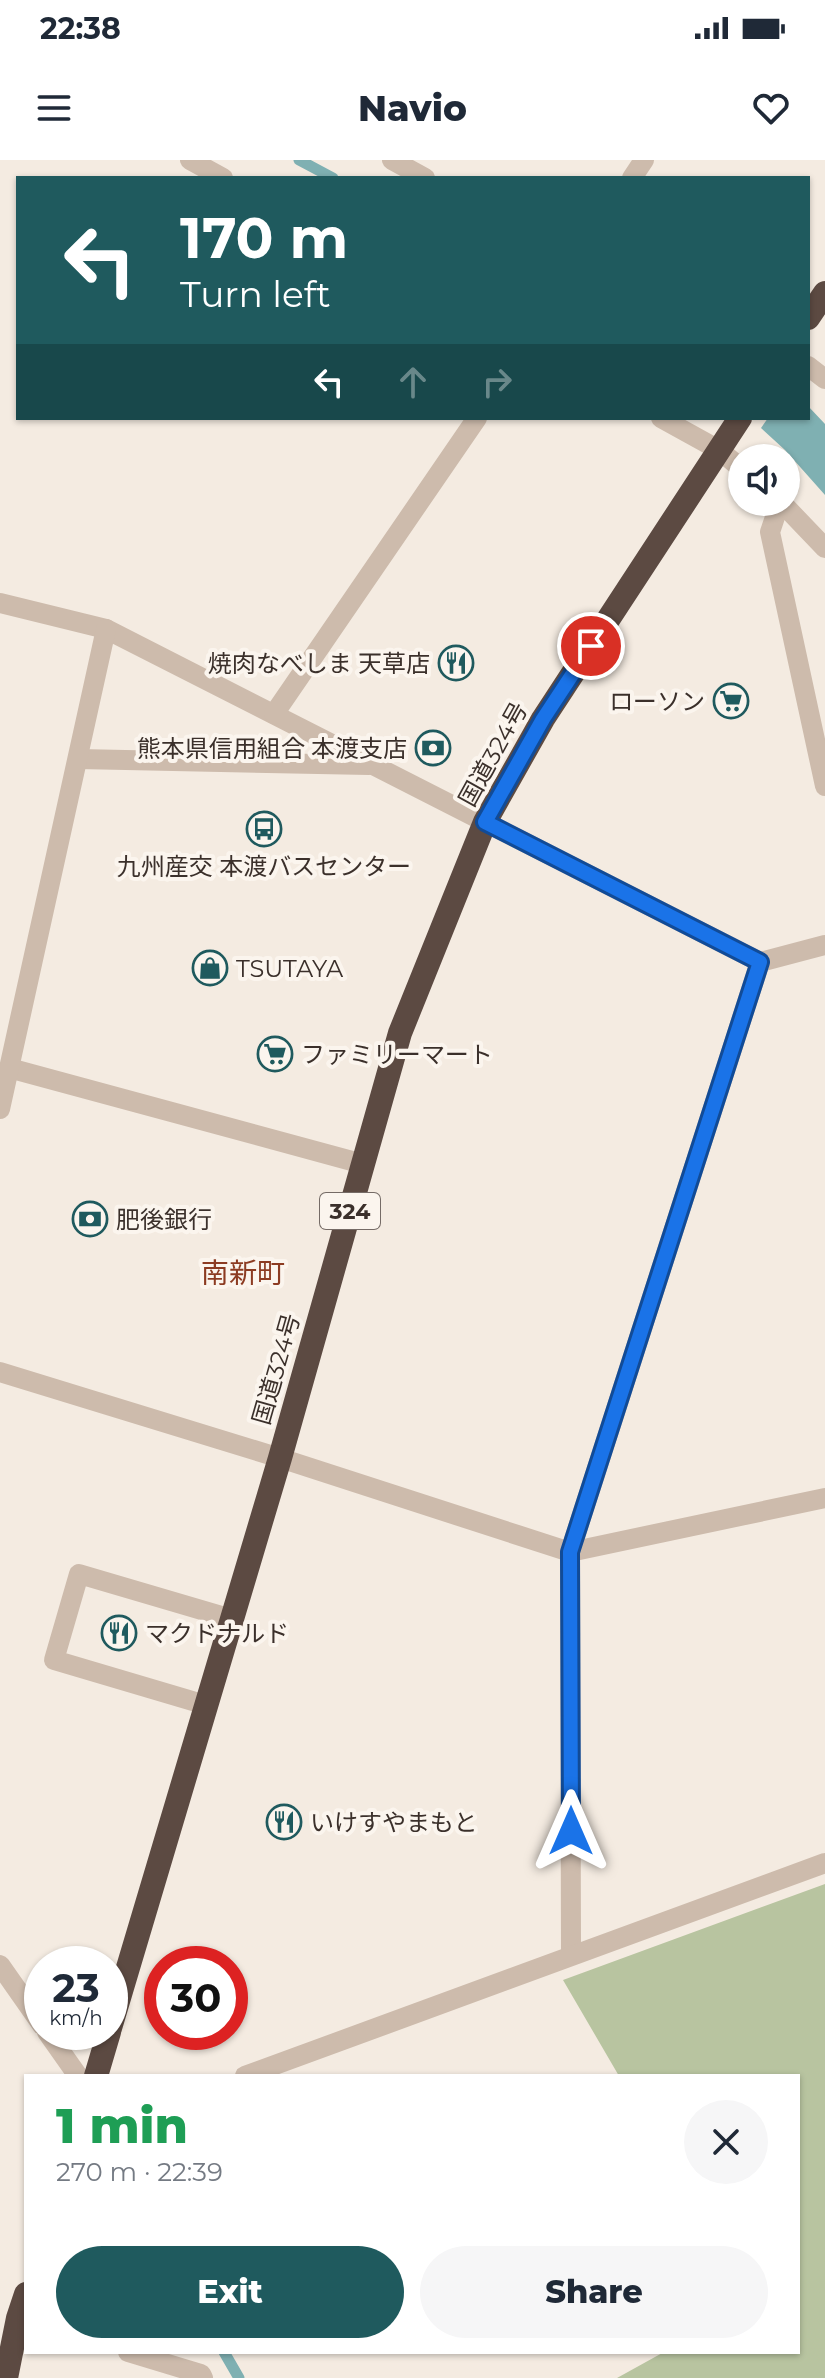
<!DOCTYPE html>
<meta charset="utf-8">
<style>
:root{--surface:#fff;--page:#f6f6f7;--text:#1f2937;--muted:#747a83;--accent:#1f5a5e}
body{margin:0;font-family:Montserrat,"Noto Sans JP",sans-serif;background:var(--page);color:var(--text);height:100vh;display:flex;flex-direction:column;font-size:30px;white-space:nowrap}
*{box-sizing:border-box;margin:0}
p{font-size:26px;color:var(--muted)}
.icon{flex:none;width:44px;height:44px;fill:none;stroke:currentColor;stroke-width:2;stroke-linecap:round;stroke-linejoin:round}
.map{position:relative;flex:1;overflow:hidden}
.side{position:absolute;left:24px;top:1914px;width:776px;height:280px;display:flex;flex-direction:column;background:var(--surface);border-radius:0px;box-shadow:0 2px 6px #0004}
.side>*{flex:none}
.hud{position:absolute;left:16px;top:16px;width:794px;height:244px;border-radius:0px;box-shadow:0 2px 6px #0004;background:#1f5a5e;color:#fff;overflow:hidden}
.tools{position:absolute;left:728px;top:284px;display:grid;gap:16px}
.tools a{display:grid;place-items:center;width:72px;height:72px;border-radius:50%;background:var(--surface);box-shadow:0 2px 6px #0004;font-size:40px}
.speed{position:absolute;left:24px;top:1786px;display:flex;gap:16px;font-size:40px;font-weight:700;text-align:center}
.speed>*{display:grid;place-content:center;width:104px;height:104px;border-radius:50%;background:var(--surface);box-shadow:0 2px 6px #0004;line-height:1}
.speed small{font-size:20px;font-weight:400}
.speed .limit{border:12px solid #d22;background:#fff;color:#111}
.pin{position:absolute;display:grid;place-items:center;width:68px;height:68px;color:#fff;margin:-34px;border:4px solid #fff;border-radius:50%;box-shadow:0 2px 8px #0007}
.me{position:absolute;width:88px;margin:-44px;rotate:0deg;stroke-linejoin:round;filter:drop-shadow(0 0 6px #0008)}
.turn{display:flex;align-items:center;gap:28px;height:168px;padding:0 32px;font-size:36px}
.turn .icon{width:104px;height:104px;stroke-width:2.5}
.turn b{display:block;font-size:56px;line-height:68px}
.lanes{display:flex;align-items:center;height:76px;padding:0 32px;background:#0003;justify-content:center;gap:40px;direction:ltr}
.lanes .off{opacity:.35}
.round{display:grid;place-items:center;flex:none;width:84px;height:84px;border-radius:42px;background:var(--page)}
.summary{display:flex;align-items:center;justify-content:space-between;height:136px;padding:0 32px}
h1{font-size:48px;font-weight:800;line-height:60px;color:#1e9e55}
.primary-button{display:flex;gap:16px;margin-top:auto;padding:16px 32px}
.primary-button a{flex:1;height:92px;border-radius:48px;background:var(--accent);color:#fff;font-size:32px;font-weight:800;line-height:92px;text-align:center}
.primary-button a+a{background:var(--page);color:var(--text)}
.status{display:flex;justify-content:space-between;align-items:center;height:56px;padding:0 40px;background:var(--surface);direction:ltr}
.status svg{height:22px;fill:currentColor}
header{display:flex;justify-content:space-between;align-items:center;height:104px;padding:0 32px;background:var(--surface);font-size:36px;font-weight:800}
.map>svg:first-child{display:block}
.green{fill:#b8c4a0}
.water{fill:#7fb0b2}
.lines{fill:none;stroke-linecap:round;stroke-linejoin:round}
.stream{stroke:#7fb0b2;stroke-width:11}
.minor{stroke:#cdbbac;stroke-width:20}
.highway{stroke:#5c4a42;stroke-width:24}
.route-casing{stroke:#114b97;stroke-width:20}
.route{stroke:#1a73e8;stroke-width:14}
.labels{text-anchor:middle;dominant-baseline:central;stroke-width:8;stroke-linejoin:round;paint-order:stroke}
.shield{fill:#fbf5ee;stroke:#756b66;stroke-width:2}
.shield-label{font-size:22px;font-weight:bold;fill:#3b302b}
.poi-label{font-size:24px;fill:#3b302b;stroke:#fbf5ee;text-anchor:start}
.street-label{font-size:24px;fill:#3b302b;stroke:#fbf5ee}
.quarter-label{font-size:28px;fill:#8c3b22;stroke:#fbf5ee}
</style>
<div class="status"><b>22:38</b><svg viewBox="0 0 49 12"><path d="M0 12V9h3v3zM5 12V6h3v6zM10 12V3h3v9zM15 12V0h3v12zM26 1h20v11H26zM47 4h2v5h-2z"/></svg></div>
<header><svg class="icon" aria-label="menu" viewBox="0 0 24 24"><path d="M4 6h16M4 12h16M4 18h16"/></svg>Navio<svg class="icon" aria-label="heart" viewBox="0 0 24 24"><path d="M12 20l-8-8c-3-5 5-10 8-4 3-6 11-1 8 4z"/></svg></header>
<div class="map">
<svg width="825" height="2218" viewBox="0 0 825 2218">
<rect width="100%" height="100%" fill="#f4ebe1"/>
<polygon class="green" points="825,1724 825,2218 617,2218 664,2192 798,2192 798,1916 619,1916 563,1820"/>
<polygon class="water" points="808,246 825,264 825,335 785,290 761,268 768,258 808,258"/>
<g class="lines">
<g class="stream">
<polyline points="299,0 333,18"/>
<polyline points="224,2192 239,2218"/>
</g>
<g class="minor">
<polyline points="190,0 223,18"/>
<polyline points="392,0 425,18"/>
<polyline points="632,18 644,0"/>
<polyline points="808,206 825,219"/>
<polyline points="661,258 719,290 742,309"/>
<polyline points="780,342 770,372 825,626"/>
<polyline points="781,342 825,388"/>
<polyline points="0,443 106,469 760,802 825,785"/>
<polyline points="274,554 477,258"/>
<polyline points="78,599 369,605"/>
<polyline points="9,908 363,1004"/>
<polyline points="0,949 106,469"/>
<polyline points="0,1212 280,1298 570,1392 825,1338"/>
<polyline points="206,1545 54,1500 79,1414 232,1459"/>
<polyline points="571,1795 570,1392 760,802"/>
<polyline points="0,1805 42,1865"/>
<polyline points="47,1872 78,1916"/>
<polyline points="245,1916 825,1703"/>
<polyline points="128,2192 201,2214 203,2218"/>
</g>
<g class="highway">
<polyline points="808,158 825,133"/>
<polyline points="110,1868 280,1298 400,873 485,662 543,559 740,258"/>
<polyline points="96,1916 109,1872"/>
<polyline points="6,2218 18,2158 26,2134"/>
</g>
</g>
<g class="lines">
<g class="route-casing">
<polyline id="route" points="571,1671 570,1392 760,802 485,662 543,559 591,486"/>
</g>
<use href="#route" class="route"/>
</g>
<defs>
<g id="restaurant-ring" transform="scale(1.8)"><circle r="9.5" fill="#fbf5ee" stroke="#1f5a5e" stroke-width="1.5"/><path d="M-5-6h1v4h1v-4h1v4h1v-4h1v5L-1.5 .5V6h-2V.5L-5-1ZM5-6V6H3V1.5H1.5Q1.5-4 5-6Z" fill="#1f5a5e"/></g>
<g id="supermarket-ring" transform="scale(1.8)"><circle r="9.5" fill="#fbf5ee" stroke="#1f5a5e" stroke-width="1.5"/><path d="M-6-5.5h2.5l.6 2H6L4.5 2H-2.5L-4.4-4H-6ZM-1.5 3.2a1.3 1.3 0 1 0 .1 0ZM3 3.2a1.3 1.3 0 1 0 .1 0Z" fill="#1f5a5e"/></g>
<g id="bank-ring" transform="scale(1.8)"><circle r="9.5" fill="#fbf5ee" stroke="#1f5a5e" stroke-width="1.5"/><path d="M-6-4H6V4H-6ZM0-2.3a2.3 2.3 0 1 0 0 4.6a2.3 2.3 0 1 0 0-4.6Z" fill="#1f5a5e"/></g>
<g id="bus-ring" transform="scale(1.8)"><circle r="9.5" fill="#fbf5ee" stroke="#1f5a5e" stroke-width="1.5"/><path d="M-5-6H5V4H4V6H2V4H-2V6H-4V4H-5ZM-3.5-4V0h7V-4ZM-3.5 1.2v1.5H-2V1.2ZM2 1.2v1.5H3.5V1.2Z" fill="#1f5a5e"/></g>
<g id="shop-ring" transform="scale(1.8)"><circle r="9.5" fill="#fbf5ee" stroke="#1f5a5e" stroke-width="1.5"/><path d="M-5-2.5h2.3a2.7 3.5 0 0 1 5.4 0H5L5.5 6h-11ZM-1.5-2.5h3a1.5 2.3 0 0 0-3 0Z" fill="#1f5a5e"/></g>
</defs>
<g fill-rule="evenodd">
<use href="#restaurant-ring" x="456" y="503"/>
<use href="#supermarket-ring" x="731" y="541"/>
<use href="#bank-ring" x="433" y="588"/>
<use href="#bus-ring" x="264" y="669"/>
<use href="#shop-ring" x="210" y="808"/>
<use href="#supermarket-ring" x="275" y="894"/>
<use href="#bank-ring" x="90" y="1059"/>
<use href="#restaurant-ring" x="119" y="1473"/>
<use href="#restaurant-ring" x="284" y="1662"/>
</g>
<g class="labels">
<rect class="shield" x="320" y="1033" width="60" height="36" rx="6"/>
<g class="shield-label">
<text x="350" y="1051">324</text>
</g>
<g class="poi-label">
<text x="430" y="503" text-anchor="end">焼肉なべしま 天草店</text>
<text x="705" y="541" text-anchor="end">ローソン</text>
<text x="407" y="588" text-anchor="end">熊本県信用組合 本渡支店</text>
<text x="264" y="706" text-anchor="middle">九州産交 本渡バスセンター</text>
<text x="236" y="808">TSUTAYA</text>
<text x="301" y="894">ファミリーマート</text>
<text x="116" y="1059">肥後銀行</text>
<text x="145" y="1473">マクドナルド</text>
<text x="310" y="1662">いけすやまもと</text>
</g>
<g class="street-label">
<text transform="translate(493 594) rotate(-61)">国道324号</text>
<text transform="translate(276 1209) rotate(-74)">国道324号</text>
</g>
<g class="quarter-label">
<text x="243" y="1113">南新町</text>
</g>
</g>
</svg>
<div class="tools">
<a><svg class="icon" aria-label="sound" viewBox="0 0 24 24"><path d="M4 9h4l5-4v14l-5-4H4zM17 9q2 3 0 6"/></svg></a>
</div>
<div class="speed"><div>23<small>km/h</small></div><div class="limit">30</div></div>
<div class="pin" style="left:591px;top:486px;background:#d93025"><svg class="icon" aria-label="arrive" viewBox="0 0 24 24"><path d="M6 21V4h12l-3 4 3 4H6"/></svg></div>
<svg class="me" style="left:571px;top:1671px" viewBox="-20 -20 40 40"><path d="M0-17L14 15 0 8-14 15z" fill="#1a73e8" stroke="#fff" stroke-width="4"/></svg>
<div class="hud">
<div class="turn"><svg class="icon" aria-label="left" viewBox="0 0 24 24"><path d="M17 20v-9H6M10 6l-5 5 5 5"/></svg><div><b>170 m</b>Turn left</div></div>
<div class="lanes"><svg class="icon" aria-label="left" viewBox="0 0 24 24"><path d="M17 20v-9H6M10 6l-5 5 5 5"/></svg><svg class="icon off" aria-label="ahead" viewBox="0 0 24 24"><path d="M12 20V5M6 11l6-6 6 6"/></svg><svg class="icon off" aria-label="right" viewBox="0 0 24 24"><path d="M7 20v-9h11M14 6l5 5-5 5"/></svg></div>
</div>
<section class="side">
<div class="summary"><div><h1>1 min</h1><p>270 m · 22:39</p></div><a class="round"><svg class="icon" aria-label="close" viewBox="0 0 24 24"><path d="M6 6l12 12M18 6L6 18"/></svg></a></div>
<div class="primary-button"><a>Exit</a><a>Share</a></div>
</section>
</div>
